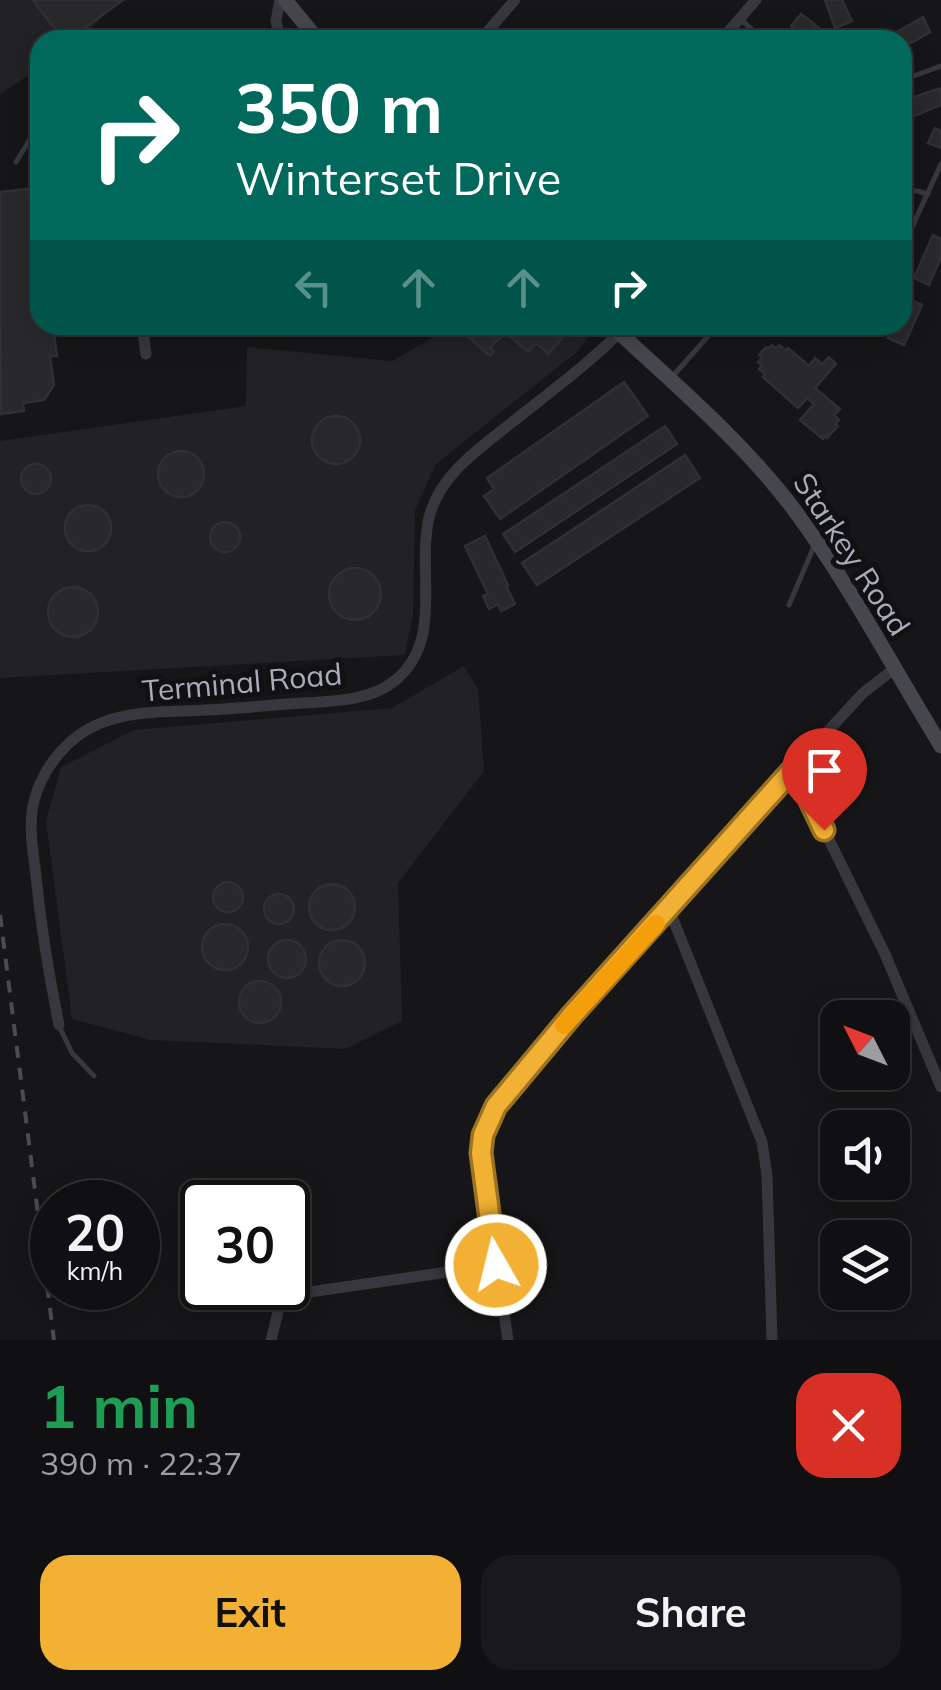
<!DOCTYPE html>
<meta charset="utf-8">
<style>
:root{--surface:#101012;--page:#19191b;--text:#f1f3f6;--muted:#9c9d9f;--line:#303032;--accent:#f2b134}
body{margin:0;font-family:Mulish,sans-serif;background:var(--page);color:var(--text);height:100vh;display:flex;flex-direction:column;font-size:38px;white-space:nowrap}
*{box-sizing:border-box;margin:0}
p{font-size:32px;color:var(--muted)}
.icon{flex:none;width:55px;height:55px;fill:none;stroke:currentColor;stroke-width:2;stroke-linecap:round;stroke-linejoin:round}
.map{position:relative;height:1340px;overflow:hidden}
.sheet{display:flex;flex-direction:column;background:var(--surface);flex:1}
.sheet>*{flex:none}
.hud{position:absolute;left:30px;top:30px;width:882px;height:305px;border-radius:30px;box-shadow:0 5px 25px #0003,0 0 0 2px var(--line);background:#00695c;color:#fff;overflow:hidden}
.needle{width:65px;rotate:312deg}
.fabs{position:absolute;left:820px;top:1000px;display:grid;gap:20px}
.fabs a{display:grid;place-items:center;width:90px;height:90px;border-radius:20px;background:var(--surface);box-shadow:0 5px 25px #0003,0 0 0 2px var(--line);font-size:50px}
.speed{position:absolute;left:30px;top:1180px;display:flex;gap:20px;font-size:50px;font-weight:700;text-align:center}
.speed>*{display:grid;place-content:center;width:130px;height:130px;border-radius:50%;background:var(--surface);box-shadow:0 5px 25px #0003,0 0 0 2px var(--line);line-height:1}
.speed small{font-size:25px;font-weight:400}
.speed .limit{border:5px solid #111;border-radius:15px;background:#fff;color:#111}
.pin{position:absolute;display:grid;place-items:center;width:85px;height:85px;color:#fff;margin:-102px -42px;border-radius:50% 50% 50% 0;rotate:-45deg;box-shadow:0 0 10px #0007}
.pin .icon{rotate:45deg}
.me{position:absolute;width:110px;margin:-55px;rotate:352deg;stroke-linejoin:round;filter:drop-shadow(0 0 8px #0008)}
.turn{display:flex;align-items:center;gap:35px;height:210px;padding:0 40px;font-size:45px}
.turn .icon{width:130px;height:130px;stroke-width:2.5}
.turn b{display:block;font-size:70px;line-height:85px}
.lanes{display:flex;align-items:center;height:95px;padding:0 40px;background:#0003;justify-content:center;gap:50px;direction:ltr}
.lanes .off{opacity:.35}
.round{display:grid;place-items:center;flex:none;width:105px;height:105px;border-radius:30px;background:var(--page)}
.headline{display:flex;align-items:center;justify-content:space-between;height:170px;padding:0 40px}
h1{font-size:60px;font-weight:700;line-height:75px;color:#1e9e55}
.cta{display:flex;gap:20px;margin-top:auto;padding:20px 40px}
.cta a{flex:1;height:115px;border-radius:30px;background:var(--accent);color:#111;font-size:40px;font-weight:700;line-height:115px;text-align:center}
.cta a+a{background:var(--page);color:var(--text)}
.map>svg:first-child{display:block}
.built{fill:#222225}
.building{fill:#29292c;stroke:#303034;stroke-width:2.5}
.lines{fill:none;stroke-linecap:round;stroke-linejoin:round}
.lane{stroke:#37383d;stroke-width:5}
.street{stroke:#37383d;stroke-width:11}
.secondary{stroke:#45474d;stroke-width:15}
.rail{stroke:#4a4c52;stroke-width:4;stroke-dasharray:12 10;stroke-linecap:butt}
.route-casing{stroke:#9d7322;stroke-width:25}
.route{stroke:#f2b134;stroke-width:18}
.slow{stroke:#f59e0b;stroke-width:18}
.labels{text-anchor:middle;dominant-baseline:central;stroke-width:10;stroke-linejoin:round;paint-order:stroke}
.street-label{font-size:30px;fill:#a8adb8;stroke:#111113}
</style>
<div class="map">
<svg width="941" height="1340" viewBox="0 0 941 1340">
<rect width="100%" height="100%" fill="#161618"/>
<g class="built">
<polygon points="0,0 120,0 79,40 40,40 40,68 0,94"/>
<polygon points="455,325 590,325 590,327 586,340 578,351 436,464 415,510 413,614 405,655 0,678 0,441 246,406 247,347 392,361"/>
<polygon points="464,666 478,689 484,771 398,883 402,1021 345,1049 151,1040 72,1019 46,821 61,767 134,730 392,708"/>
</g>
<g class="building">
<polygon points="33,0 123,0 68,40 63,40"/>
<polygon points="825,0 842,0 852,21 835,28"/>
<polygon points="801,14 823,31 831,40 808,40 791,26"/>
<polygon points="923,17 930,32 915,41 902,47 902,40 883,40"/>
<polygon points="941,88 941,105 902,121 902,101"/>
<polygon points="935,128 941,131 941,148 928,143"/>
<polygon points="28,189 30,211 38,210 40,325 53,325 57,356 50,356 54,385 44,400 23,403 24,411 1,414 0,192"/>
<polygon points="933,235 941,239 941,257 929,285 914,278"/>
<polygon points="905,298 922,305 904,345 888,338 893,325 902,325 902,304"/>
<polygon points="462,325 556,325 566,334 548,354 536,343 528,352 505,332 490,348 494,351 490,356 458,328"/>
<polygon points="772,345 776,348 779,345 786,350 788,348 809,366 815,358 822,364 829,357 836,364 815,388 840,409 834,415 839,420 835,424 838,426 827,438 825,436 823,439 800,420 814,404 807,398 798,408 763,377 765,374 759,369 762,365 758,362 762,358 759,355 766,347 768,349"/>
<polygon points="624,382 648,416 500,519 484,496 494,489 487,478"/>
<circle cx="336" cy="440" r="24"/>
<polygon points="665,426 677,444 515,552 503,534"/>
<circle cx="181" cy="474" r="23"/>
<polygon points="685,455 700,478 537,585 522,563"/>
<circle cx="36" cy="479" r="15"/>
<circle cx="88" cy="528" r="23"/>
<circle cx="225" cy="537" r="15"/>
<polygon points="485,536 508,585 506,586 515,604 501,611 498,604 489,609 483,596 488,594 465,546"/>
<circle cx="355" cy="594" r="26"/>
<circle cx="73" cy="612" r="25"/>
<circle cx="228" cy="897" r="15"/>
<circle cx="332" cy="907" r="23"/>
<circle cx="279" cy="909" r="15"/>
<circle cx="225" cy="947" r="23"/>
<circle cx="342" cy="963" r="23"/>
<circle cx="287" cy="959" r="19"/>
<circle cx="260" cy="1002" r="21"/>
</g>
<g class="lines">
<g class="lane">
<polyline points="742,21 765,40"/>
<polyline points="902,80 941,66"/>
<polyline points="16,162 40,123"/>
<polyline points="902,191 917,191 928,194"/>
<polyline points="902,249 941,164"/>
<polyline points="671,378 718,325"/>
<polyline points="789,605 815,544"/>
<polyline points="59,1026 72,1053 94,1076"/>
</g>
<g class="street">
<polyline points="280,40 276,21 280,0"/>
<polyline points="480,40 515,0"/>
<polyline points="721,40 756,0"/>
<polyline points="142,325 146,354"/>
<polyline points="794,768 885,954 941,1087"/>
<polyline points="669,909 762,1142 767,1175 772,1340"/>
<path d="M59,1025C49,976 41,926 36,876C33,851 28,825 34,801C43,767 68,736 101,723C133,710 171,712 205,710C233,709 261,706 288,704C324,701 368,704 397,679C445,637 415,568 430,514C442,472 483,446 515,420C550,392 587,365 619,333"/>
<polyline points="256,1185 264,1202"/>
<polyline points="282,1296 496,1265"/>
<polyline points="271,1340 282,1296 279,1288"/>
<polyline points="508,1340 481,1160 483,1135 495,1106 573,1015 794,768 863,693 894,669"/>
</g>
<g class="secondary">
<polyline points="285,0 318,40"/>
<path d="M611,325C674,384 743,441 795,511C850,585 893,668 941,746"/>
</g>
<polyline class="rail" points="0,915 54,1340"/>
</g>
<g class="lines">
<g class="route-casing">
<polyline id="route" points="496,1265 481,1153 483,1135 496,1106 572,1015 794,768 824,830"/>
</g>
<use href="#route" class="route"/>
<polyline class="slow" points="564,1025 656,924"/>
</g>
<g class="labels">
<g class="street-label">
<text transform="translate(852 554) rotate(57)">Starkey Road</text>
<text transform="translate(242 682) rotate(-5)">Terminal Road</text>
</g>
</g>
</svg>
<div class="fabs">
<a><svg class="needle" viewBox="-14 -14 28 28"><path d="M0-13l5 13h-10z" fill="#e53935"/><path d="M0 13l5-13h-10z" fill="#9c9d9f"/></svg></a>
<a><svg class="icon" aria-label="sound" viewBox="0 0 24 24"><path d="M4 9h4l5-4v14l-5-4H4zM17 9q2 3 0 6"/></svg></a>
<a><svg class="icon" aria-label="layers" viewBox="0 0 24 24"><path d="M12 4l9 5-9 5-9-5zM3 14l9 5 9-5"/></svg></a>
</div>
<div class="speed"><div>20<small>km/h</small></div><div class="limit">30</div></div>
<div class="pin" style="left:824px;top:830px;background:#d93025"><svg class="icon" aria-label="arrive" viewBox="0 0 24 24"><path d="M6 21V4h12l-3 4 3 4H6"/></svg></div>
<svg class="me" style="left:496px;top:1265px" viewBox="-20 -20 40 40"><circle r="17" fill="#f2b134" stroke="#fff" stroke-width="3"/><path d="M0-11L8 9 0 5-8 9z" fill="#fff"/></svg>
<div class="hud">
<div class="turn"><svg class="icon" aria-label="right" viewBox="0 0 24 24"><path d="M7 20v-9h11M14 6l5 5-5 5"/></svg><div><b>350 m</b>Winterset Drive</div></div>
<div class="lanes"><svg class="icon off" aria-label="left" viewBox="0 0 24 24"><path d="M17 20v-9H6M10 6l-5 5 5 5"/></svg><svg class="icon off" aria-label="ahead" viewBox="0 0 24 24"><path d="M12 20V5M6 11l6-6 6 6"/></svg><svg class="icon off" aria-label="ahead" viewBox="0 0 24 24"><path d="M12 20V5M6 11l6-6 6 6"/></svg><svg class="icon" aria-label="right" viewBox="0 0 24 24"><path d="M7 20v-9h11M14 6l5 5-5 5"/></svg></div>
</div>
</div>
<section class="sheet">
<div class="headline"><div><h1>1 min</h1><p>390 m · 22:37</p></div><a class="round" style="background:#d93025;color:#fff"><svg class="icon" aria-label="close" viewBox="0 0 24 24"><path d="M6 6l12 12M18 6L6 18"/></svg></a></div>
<div class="cta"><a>Exit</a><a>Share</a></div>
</section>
